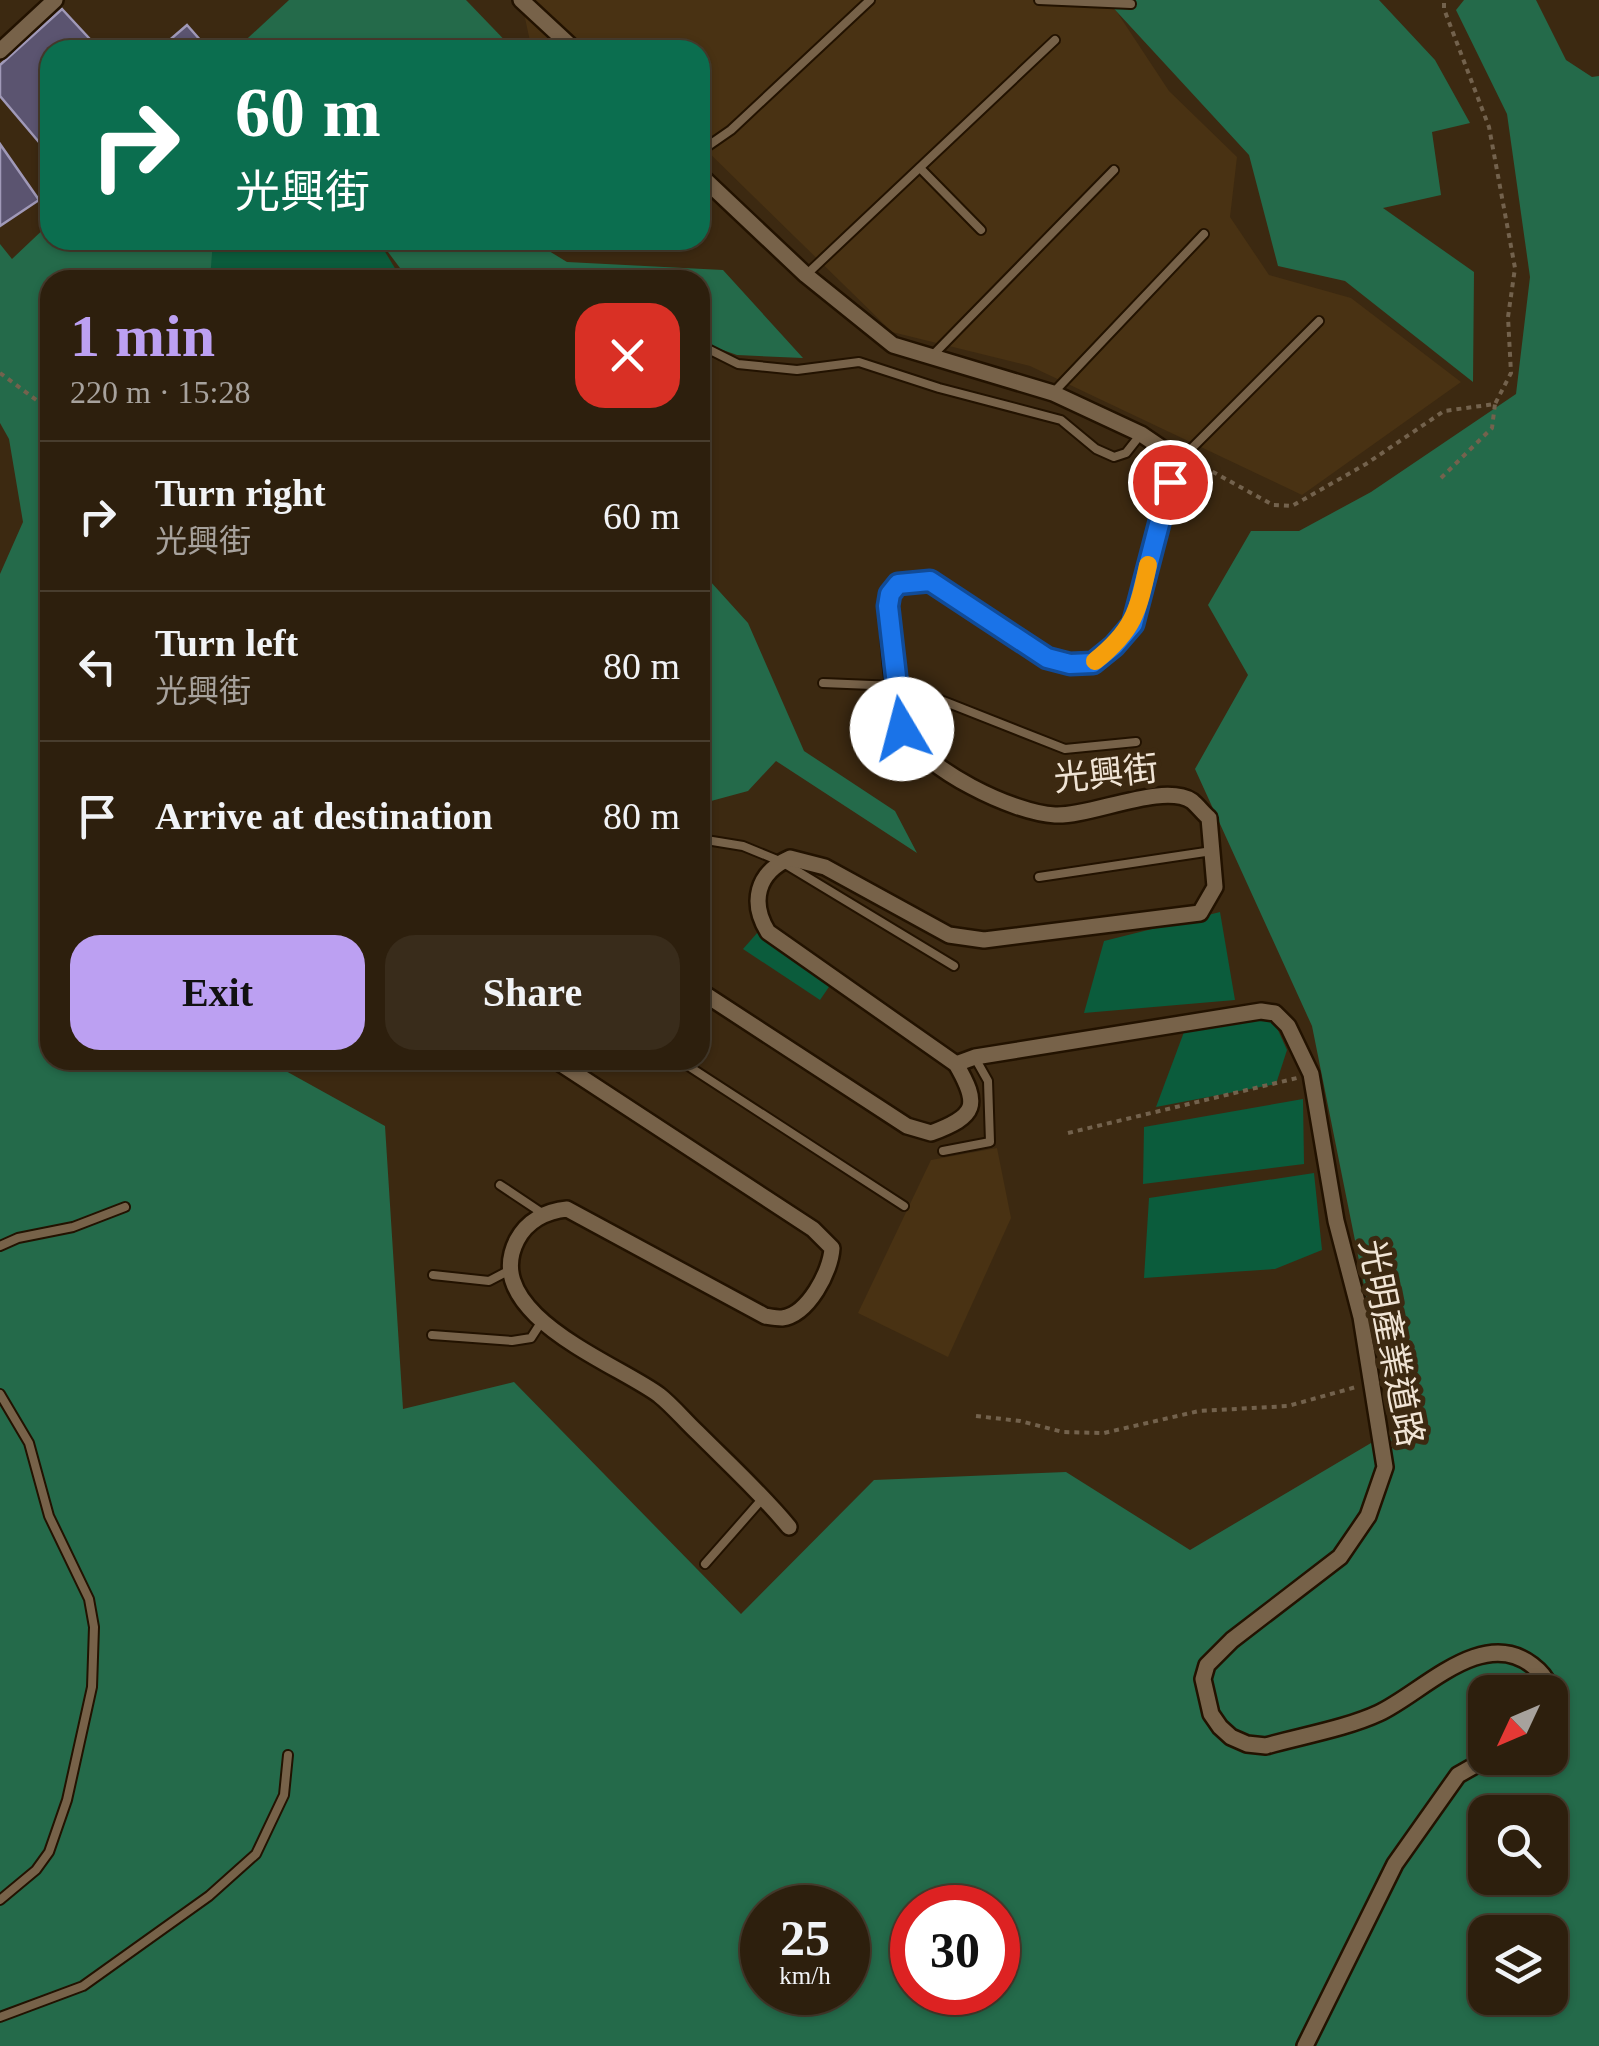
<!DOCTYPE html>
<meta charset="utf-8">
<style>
:root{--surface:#2d1f0d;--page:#392c1b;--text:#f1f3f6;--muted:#a7a29d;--line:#483d2e;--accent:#bca0f2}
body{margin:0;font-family:"Times New Roman","Noto Sans TC",serif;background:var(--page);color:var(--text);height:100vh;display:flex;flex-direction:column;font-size:38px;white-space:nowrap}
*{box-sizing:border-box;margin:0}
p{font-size:32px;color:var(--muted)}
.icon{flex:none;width:55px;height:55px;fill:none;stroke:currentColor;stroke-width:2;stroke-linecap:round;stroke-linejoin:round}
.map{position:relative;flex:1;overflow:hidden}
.side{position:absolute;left:40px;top:270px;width:670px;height:800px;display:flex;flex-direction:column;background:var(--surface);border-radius:30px;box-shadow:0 2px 8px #0004,0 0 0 2px var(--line)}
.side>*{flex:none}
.banner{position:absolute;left:40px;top:40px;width:670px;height:210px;border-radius:30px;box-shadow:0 2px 8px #0004,0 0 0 2px var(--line);background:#0b6e4f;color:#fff;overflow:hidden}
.needle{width:65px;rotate:226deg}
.fabs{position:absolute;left:1468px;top:1675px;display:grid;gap:20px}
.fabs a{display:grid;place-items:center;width:100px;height:100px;border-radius:20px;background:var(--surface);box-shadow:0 2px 8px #0004,0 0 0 2px var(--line);font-size:50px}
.speed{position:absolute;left:740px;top:1885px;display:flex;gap:20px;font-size:50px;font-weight:700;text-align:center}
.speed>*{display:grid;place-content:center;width:130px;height:130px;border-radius:50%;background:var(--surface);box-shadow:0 2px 8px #0004,0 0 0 2px var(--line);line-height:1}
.speed small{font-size:25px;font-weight:400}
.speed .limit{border:15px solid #d22;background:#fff;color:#111}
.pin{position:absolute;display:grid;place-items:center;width:85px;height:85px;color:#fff;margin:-42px;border:5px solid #fff;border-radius:50%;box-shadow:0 2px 10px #0007}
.me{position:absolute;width:110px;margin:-55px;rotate:352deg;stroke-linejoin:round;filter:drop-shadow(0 0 8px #0008)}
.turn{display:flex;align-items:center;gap:35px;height:210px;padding:0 30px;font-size:45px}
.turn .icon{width:130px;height:130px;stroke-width:2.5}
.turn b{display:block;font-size:70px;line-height:85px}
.round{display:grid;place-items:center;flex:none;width:105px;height:105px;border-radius:30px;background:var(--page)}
.headline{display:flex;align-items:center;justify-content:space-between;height:170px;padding:0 30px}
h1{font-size:60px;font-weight:600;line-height:75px;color:var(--accent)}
.button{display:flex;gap:20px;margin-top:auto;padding:20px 30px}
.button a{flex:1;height:115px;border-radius:30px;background:var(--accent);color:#111;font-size:40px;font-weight:600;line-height:115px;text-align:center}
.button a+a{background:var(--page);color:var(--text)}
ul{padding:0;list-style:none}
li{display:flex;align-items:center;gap:30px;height:150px;padding:0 30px;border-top:2px solid var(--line)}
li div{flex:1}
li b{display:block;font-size:38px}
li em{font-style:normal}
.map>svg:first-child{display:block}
.built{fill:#493213}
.green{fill:#0b5c3c}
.forest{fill:#246a4a;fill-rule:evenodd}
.building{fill:#5b5470;stroke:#a099b8;stroke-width:2.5}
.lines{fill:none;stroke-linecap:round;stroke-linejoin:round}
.lane-casing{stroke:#221200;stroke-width:12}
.street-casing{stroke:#221200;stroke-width:20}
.path{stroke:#73624d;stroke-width:4;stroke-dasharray:5 5;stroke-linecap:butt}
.lane{stroke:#776249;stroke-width:8}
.street{stroke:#776249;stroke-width:15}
.route-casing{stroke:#114b97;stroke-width:25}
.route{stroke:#1a73e8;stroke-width:18}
.slow{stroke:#f59e0b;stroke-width:18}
.labels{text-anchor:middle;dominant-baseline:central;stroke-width:10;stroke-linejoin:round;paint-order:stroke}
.street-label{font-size:35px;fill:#f0e4d5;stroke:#3c2911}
</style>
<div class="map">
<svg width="1599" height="2046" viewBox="0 0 1599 2046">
<rect width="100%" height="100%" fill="#3c2911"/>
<g class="built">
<polygon points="521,0 1109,0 1169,91 1237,157 1230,217 1269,275 1351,298 1461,382 1302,495 1030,366 892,332 700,144 700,50 532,50"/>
<polygon points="997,1148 1011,1218 948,1357 858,1313 931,1160"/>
</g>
<g class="green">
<polygon points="208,240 378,240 402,280 192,280"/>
<polygon points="1220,912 1235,1000 1084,1013 1104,941"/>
<polygon points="758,932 833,981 820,1000 743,949"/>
<polygon points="1248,1014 1273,1019 1287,1050 1276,1084 1156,1107 1184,1032"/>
<polygon points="1303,1099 1304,1164 1143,1184 1144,1127"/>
<polygon points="1314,1173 1322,1250 1275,1269 1144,1278 1149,1198"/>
</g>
<g class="forest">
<polygon points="289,0 466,0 514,50 235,50"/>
<polygon points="1106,0 1379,0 1435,60 1470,123 1432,132 1441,195 1383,208 1474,272 1473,382 1345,281 1278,266 1249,155"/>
<path d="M1464,0H1536L1566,60L1592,77L1599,76V2046H0V574L23,522L9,439L0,423V244L12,259L50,223V240H213L210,280H50V1060H266L385,1126L403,1409L514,1382L741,1614L874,1480L1066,1472L1190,1550L1393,1430L1312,1026L1195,769L1248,675L1208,605L1251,531H1299L1371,492L1516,394L1530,277L1507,114L1456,10ZM1485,1692H1550V1758H1485ZM1485,1812H1550V1878H1485ZM762,1908H848V1992H762ZM912,1908H998V1992H912ZM1485,1932H1550V1998H1485Z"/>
<polygon points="379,240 531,240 567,262 723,270 803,358 737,355 700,342 700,280 409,280"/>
<polygon points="700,570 748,623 804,751 895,811 917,853 776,761 748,791 700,804"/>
</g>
<g class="building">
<polygon points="62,9 100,50 50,50 50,129 38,141 0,96 0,65"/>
<polygon points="187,25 209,50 158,50"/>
<polygon points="0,144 39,200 0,226"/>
</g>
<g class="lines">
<g class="lane-casing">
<g id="lane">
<polyline points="1039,0 1131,4"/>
<polyline points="700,145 705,148 731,130 870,0"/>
<polyline points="920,168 981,230"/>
<polyline points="807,274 1055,40"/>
<polyline points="700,345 738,364 797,370 859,362 939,388 1061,420 1096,449 1114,457 1126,453 1141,434"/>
<polyline points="932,356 1114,170"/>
<polyline points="1053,393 1204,234"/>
<polyline points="1183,457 1319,321"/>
<polyline points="823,683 896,686 923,693 1065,749 1136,742"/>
<polyline points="700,839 743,846 782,862 954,966"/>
<polyline points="1039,877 1212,851"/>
<polyline points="679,1060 904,1206"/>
<polyline points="943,1151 990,1142 988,1081 975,1058"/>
<polyline points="500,1185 542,1213"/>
<polyline points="0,1246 18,1238 73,1227 125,1207"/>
<polyline points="433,1275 489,1281 510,1270"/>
<polyline points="432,1335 512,1341 531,1338 542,1321"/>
<polyline points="0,1394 29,1443 49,1516 89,1599 94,1627 92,1687 67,1800 49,1852 36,1870 0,1900"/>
<polyline points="705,1564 764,1497"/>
<polyline points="0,2017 83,1986 209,1896 256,1854 284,1795 288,1755"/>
</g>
</g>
<g class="street-casing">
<g id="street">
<polyline points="521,0 575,50"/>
<polyline points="0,51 55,0"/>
<path d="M700,175L806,275L893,345L1053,393L1141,434L1163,449L1170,465V482L1133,624L1114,646L1093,663L1070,664L1047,658L930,581L899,584L890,594C885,616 894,712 904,731C924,769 1013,813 1055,815C1090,817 1163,782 1192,801C1198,806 1203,813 1209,818L1215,887L1200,913L984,940L949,935L825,867L790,858C756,873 750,903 768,932L956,1064C980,1105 977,1116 931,1133L907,1126L700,991"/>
<path d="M555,1060L813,1229L832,1248C831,1271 808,1315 782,1318C776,1318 771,1317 765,1316L567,1209C546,1211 527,1221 517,1240C479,1314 616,1363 659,1395C673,1406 685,1421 698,1433C729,1464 761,1493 789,1527"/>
<path d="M956,1064L975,1057L1261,1011L1275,1013L1288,1026L1311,1074L1336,1221L1361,1317L1385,1467L1368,1516L1340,1557L1232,1640L1207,1665L1203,1679L1211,1714L1220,1727L1231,1737L1247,1744L1266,1746C1301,1736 1347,1728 1379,1713C1422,1693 1482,1626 1532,1665C1549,1678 1553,1690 1550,1711"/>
<polyline points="1305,2046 1395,1864 1458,1775 1488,1758"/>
</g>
</g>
<g class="path">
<polyline points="0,373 50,410"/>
<polyline points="1195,462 1273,505 1292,506 1366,464 1444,411 1495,404 1511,373 1508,317 1515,268 1489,127 1444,9 1444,0"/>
<polyline points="1441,478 1492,428 1495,404"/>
<polyline points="1068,1133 1297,1078"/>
<polyline points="976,1416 1020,1421 1063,1432 1104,1433 1199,1411 1288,1406 1356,1387"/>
</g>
<use href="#lane" class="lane"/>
<use href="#street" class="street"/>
</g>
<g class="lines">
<g class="route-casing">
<polyline id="route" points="902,729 888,606 890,594 898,584 930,581 1047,658 1070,664 1093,663 1114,646 1133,624 1170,482"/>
</g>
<use href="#route" class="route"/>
<path class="slow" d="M1095,661C1133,631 1138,612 1148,565"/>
</g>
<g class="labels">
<g class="street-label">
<text transform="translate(1106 774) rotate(-6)">光興街</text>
<text transform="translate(1391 1343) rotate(79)">光明產業道路</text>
</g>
</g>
</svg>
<div class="fabs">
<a><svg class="needle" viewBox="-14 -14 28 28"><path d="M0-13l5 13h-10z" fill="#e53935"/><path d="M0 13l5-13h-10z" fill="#a7a29d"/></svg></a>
<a><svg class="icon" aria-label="search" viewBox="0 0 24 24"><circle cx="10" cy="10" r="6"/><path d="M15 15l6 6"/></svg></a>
<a><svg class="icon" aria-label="layers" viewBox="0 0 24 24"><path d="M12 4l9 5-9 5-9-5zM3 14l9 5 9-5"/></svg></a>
</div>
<div class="speed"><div>25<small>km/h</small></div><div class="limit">30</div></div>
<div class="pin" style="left:1170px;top:482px;background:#d93025"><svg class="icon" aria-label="arrive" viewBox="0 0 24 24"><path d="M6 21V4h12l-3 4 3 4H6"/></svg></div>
<svg class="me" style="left:902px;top:729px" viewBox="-20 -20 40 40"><circle r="19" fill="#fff"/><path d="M0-13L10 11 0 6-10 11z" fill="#1a73e8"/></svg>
<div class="banner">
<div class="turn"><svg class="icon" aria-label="right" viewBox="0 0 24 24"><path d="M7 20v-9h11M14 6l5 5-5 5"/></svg><div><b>60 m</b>光興街</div></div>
</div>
<section class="side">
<div class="headline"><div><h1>1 min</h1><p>220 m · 15:28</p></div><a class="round" style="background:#d93025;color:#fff"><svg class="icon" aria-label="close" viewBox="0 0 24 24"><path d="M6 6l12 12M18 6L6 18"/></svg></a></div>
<ul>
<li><svg class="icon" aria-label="right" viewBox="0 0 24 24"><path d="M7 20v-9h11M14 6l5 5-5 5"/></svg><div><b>Turn right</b><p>光興街</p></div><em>60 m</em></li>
<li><svg class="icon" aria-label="left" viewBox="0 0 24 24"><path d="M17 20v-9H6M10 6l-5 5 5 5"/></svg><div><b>Turn left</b><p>光興街</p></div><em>80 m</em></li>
<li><svg class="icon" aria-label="arrive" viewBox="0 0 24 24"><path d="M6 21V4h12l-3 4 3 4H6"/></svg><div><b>Arrive at destination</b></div><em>80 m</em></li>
</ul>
<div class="button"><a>Exit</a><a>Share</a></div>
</section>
</div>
